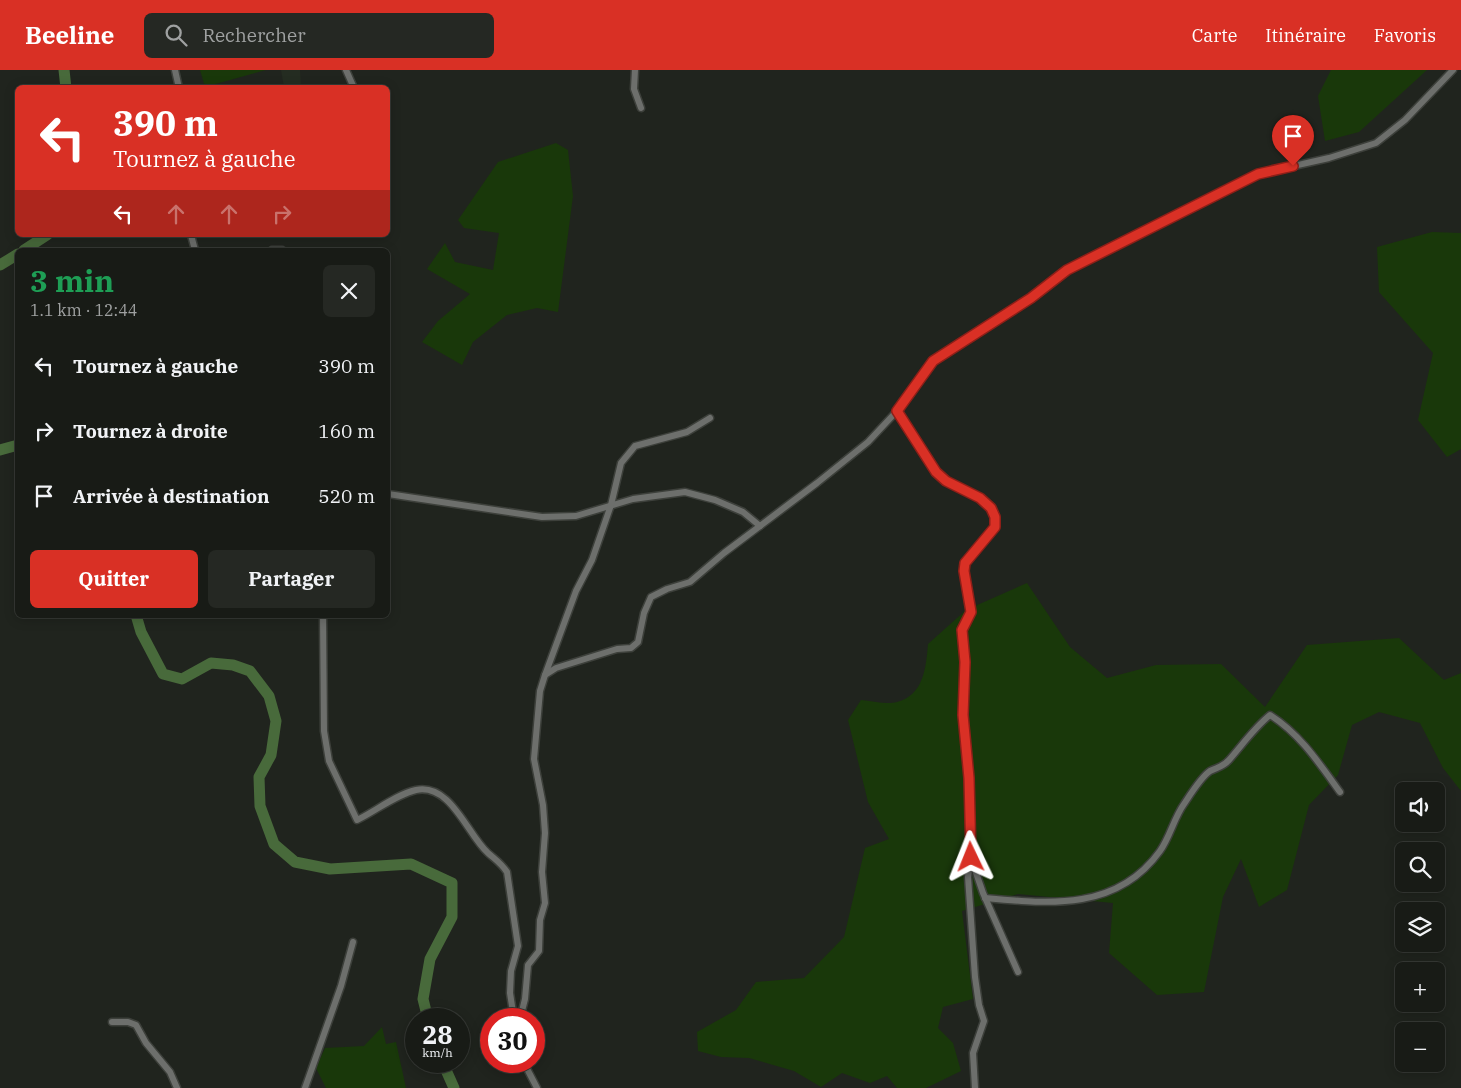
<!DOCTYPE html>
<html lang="fr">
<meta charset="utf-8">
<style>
:root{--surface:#181b16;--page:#252823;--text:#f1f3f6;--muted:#9fa1a1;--line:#363935;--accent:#d93025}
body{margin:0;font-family:"IBM Plex Serif",serif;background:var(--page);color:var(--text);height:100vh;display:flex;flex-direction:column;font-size:19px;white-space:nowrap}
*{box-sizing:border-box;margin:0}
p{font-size:16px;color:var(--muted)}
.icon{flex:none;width:28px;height:28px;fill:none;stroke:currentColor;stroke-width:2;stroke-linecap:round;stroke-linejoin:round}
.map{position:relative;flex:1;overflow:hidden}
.sheet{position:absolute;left:15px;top:178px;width:375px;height:370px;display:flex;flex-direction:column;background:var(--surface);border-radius:8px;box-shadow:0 2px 12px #0003,0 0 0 1px var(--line)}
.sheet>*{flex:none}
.banner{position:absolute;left:15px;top:15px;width:375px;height:152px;border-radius:8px;box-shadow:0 2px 12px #0003,0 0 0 1px var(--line);background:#d93025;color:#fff;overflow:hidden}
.tools{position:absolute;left:1395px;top:712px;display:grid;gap:10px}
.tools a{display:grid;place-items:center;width:50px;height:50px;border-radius:8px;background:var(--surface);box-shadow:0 2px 12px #0003,0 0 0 1px var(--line);font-size:25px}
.speed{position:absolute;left:405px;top:938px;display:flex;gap:10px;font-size:25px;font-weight:700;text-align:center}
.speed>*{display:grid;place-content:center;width:65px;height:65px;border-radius:50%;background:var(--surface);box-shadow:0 2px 12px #0003,0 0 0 1px var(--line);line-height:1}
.speed small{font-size:12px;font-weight:400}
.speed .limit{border:8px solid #d22;background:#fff;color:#111}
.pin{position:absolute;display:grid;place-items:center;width:42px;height:42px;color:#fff;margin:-51px -21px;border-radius:50% 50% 50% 0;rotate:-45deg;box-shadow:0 0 5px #0007}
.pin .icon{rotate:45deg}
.me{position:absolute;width:55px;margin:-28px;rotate:358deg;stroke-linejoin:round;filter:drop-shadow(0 0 4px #0008)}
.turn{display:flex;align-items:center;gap:18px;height:105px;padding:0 15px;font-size:22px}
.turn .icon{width:65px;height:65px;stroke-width:2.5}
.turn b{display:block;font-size:35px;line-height:42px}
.lanes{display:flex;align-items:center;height:48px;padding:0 15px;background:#0003;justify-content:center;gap:25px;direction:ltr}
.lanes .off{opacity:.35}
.round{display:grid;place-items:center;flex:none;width:52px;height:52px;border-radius:8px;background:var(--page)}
.head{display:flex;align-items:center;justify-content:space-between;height:85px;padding:0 15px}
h1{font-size:30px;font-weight:700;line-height:38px;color:#1e9e55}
.button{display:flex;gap:10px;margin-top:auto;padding:10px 15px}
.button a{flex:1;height:58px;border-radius:8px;background:var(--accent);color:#fff;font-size:20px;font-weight:700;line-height:58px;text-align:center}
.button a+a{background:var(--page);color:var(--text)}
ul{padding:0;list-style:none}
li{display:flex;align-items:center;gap:15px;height:65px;padding:0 15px}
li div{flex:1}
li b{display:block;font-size:19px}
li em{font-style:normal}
header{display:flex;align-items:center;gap:30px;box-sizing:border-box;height:70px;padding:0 25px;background:var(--accent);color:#fff}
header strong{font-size:24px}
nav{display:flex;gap:28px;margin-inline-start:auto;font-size:18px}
.search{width:350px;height:45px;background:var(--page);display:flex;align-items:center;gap:12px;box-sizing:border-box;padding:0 18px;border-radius:8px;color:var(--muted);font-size:19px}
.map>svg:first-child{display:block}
.built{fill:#242c21}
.green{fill:#19380a}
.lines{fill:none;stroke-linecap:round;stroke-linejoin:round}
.river{stroke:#486a3b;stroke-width:11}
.minor-casing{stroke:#3d403b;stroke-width:9}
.minor{stroke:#6d6f6c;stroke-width:6}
.route-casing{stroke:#8d1f18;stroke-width:12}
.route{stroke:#d93025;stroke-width:9}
</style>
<header>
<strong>Beeline</strong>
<div class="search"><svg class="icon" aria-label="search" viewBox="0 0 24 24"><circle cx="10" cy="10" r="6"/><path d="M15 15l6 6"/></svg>Rechercher</div>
<nav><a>Carte</a><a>Itinéraire</a><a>Favoris</a></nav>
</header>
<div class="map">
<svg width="1461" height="1018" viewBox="0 0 1461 1018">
<rect width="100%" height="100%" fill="#20241e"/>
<polygon class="built" points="281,0 300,0 301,17 284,17"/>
<g class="green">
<polygon points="200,0 266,0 205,17"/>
<polygon points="1331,0 1427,0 1359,62 1325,71 1318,26"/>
<polygon points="556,73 568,80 573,126 558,242 537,238 507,245 473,272 462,295 422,272 438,251 470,224 427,199 445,173 455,192 493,200 499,163 464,158 458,150 498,92"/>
<polygon points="1432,162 1461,163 1461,379 1447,387 1418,350 1433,283 1379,222 1377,177"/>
<path d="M1027,513L1070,577L1107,608L1156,595L1221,594L1265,637L1307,575L1399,568L1444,610L1461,603V721L1443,698L1420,653L1379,642L1352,655L1338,705L1309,735L1287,820L1259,837L1241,789L1223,827L1204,922L1157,925L1109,883L1113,833L1018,824L962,841L973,929L943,937L938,958L953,973L961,1001L926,1018H897L887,1006L870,1013L842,1003L821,1017L794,1001L749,988L721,987L698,981L697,962L736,940L756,912L804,908L844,867L865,778L889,769L868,732L848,650L861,630C872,631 887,635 897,632C924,625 926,597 928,574L966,540Z"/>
<polygon points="382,957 386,974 396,972 406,1018 326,1018 316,998 325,978 364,976"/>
</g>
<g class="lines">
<g class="river">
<polyline points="64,0 66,18"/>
<polyline points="24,180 47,165"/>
<polyline points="0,195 18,184"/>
<polyline points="0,380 18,375"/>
<polyline points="136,545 141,562 163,604 182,609 211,593 233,595 250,601 269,626 276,651 271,685 259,707 260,736 274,774 295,792 330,799 411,794 452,813 452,847 430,889 423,929 428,949"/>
<polyline points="442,991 454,1018"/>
</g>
<g class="minor-casing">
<g id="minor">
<polyline points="175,0 179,18"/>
<polyline points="346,0 354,18"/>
<polyline points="635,0 634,19 641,38"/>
<polyline points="191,165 195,180"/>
<polyline points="272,180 282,180"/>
<polyline points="897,341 936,402 946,411 980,428 991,438 995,447 995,457 965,493 964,501 971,542 962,560 965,592 963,645 969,708 971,787 968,807 975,907 979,935 984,951 973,983 975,1018"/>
<polyline points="388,424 542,447 576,446 633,429 685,422 715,430 743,442 760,456"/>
<path d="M323,545L324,661L329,691L357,750C376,741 395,725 416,720C451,713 467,764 488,783C496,790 501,793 507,802L518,876L511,901L510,923L514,949"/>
<polyline points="545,605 576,521 592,490 611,435 621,393 635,376 687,362 710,348"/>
<polyline points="971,788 983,823 1018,902"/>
<path d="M985,828C1050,834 1117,841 1160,781C1170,767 1174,748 1184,734C1190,725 1201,707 1210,701C1218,697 1223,697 1229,690C1243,674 1254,658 1270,645C1300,664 1319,693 1340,722"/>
<polyline points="520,949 525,929 528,895 539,881 540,850 545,833 542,802 545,763 543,735 534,689 540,621 545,605 556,598 617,579 631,578 638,572 644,543 651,527 667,519 690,512 724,483 817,413 868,372 897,341 933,291 1031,228 1067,200 1258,104 1329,88 1376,73 1405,50 1453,0"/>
<polyline points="112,952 128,952 136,955 146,973 170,1002 177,1018"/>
<polyline points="523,991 537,1018"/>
<polyline points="305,1018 341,916 353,872"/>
</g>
</g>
<use href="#minor" class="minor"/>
</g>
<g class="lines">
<g class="route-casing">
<polyline id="route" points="971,787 969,708 963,645 965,592 962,560 971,542 964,501 965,493 995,457 995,447 991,438 980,428 946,411 936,402 897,341 933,291 1031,228 1067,200 1258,104 1293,96"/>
</g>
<use href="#route" class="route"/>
</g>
</svg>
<div class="tools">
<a><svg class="icon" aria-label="sound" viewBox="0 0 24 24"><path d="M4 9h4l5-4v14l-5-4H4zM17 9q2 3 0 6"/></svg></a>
<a><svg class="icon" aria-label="search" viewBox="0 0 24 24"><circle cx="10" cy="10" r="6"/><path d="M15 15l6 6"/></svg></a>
<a><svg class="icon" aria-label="layers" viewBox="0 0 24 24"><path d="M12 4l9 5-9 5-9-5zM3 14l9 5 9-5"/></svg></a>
<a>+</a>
<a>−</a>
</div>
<div class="speed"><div>28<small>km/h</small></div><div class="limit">30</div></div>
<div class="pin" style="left:1293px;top:96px;background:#d93025"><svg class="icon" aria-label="arrive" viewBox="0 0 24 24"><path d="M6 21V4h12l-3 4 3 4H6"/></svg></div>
<svg class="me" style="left:971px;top:787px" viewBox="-20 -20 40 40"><path d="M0-17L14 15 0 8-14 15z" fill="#d93025" stroke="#fff" stroke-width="4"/></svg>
<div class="banner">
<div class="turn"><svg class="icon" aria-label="left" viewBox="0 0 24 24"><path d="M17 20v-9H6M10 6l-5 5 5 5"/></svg><div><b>390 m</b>Tournez à gauche</div></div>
<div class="lanes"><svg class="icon" aria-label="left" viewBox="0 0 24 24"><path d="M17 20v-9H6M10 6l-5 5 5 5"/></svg><svg class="icon off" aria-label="ahead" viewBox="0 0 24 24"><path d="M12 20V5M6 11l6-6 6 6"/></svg><svg class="icon off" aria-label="ahead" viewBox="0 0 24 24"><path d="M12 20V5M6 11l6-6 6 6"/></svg><svg class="icon off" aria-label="right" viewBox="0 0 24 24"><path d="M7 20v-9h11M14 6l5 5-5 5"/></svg></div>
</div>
<section class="sheet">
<div class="head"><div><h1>3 min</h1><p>1.1 km · 12:44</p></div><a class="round"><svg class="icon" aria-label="close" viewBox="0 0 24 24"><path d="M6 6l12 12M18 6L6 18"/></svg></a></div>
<ul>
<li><svg class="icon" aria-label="left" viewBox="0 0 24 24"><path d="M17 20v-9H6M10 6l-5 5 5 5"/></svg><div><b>Tournez à gauche</b></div><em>390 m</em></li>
<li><svg class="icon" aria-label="right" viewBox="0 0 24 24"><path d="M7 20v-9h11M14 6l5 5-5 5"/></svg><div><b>Tournez à droite</b></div><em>160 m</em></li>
<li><svg class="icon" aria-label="arrive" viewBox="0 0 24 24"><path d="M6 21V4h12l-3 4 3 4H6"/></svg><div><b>Arrivée à destination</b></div><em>520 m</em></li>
</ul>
<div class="button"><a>Quitter</a><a>Partager</a></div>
</section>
</div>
